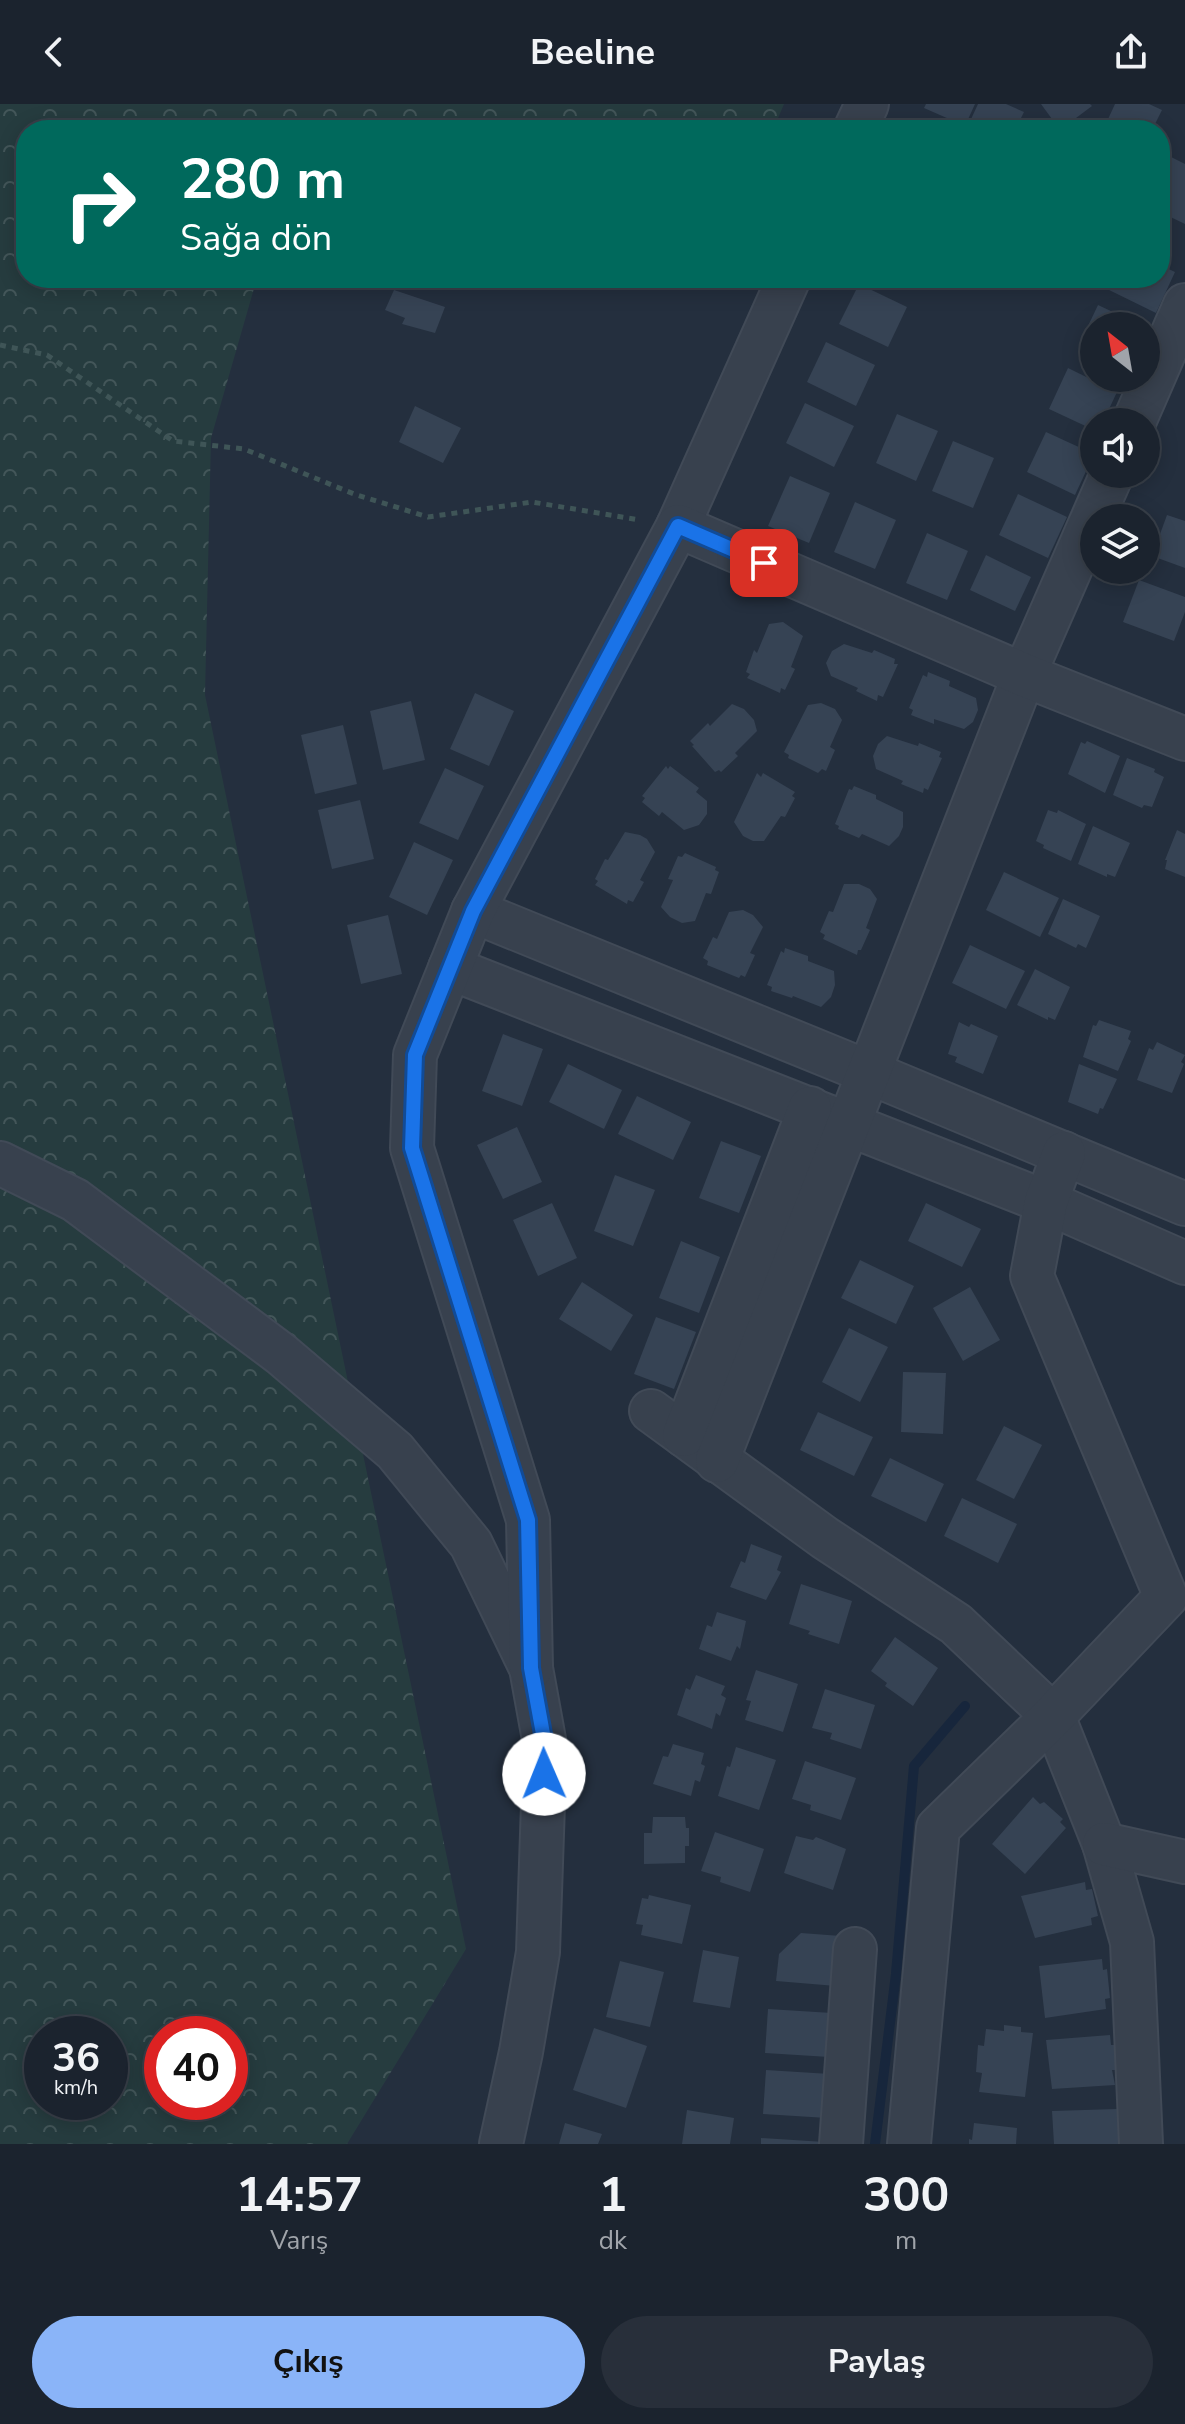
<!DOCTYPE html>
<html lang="tr">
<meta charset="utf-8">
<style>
:root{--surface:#1b232e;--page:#282f3a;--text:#f1f3f6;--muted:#a0a4aa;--line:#39404a;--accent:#8ab4f8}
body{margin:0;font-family:"Nunito Sans",sans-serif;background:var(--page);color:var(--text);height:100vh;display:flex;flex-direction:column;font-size:30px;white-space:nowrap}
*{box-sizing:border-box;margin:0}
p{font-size:26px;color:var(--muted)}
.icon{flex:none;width:44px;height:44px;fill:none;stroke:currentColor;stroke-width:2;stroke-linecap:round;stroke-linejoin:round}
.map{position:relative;height:2040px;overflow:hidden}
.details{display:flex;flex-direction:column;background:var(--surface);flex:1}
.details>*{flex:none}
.guide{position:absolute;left:16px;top:16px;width:1154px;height:168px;border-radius:32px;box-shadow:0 4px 20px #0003,0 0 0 2px var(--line);background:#00695c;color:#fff;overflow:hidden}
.needle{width:52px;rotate:329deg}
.controls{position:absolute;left:1080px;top:208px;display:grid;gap:16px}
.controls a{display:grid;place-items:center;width:80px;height:80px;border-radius:50%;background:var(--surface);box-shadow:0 4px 20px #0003,0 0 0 2px var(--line);font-size:40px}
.speed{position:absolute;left:24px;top:1912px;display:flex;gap:16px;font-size:40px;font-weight:700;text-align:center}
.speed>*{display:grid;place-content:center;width:104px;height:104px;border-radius:50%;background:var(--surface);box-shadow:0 4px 20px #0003,0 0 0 2px var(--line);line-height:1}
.speed small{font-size:20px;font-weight:400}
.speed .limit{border:12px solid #d22;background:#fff;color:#111}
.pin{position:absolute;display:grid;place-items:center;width:68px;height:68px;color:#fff;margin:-34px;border-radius:16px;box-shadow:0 4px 12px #0006}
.me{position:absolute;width:88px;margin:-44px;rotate:359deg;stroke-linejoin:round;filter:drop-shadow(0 0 6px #0008)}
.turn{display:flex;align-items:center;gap:28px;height:168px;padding:0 32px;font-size:36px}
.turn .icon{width:104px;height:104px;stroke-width:2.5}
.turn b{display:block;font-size:56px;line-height:68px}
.eta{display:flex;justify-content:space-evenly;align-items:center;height:136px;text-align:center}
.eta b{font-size:48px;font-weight:700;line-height:56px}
.primary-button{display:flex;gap:16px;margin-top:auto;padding:16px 32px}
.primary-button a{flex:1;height:92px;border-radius:48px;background:var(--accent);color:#111;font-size:32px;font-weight:700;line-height:92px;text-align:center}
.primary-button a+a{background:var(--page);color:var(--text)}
header{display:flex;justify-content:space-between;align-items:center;height:104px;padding:0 32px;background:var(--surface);font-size:36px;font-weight:700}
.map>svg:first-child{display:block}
.forest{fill:url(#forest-crowns);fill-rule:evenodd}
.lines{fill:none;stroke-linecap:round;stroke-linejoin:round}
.stream{stroke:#17263c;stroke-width:10}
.building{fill:#364354}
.minor-casing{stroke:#414a57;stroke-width:46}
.path{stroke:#3f5557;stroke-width:5;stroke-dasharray:6 6;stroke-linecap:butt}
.minor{stroke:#38414e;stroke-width:42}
.route-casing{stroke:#114b97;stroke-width:20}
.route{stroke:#1a73e8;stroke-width:14}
</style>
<header><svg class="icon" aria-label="back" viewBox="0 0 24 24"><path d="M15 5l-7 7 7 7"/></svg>Beeline<svg class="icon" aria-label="share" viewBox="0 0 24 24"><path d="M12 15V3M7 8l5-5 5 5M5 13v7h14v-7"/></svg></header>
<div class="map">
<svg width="1185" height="2040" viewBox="0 0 1185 2040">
<defs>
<pattern id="forest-crowns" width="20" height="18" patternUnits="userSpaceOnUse" patternTransform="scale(2)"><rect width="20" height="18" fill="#263c3f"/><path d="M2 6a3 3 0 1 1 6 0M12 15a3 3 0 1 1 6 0" fill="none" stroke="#435659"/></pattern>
</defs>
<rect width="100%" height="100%" fill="#242f3e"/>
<path class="forest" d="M0,0H784L773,26H26V174H257L211,334L205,591L466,1845L347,2040H0ZM42,1930H110V1998H42ZM162,1930H230V1998H162Z"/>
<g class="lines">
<polyline class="stream" points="875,2040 896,1870 914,1662 965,1602"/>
</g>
<g class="building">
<polygon points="926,0 975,0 965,22 924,4"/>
<polygon points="978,0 1006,0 1024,8 1015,26 966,26"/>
<polygon points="1041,0 1090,0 1092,2 1060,26"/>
<polygon points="1115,0 1149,0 1162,6 1152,26 1103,26"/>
<polygon points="1169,52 1185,60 1185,120 1160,108 1160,71"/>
<polygon points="1160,161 1175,168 1156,209 1107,185 1113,174 1160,174"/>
<polygon points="859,180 907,203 888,243 839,220"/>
<polygon points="394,186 445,203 435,229 402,220 405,214 385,206"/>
<polygon points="1098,201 1143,222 1094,222 1094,248 1079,241"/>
<polygon points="826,238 875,261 856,302 807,278"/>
<polygon points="1068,264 1117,288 1103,318 1094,318 1094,326 1049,305"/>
<polygon points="805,299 854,322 834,363 786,339"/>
<polygon points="415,302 461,324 443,359 399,338"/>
<polygon points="897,310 938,327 916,377 876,359"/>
<polygon points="1046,328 1094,350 1075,391 1027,368"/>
<polygon points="953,337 994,354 973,404 932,387"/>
<polygon points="790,372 830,389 809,439 768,422"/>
<polygon points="1018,390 1067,413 1048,454 999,431"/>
<polygon points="855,398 896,416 875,465 834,448"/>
<polygon points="1167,411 1185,417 1185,464 1152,452"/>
<polygon points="927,429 968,447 947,496 906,479"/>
<polygon points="986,451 1031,473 1015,507 970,486"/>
<polygon points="1139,476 1185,493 1185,508 1174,537 1123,518"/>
<polygon points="783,518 803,532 791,563 795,565 785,586 781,584 780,589 747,574 750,570 746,568 754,546 757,549 769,520"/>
<polygon points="844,540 872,549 874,546 895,555 894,560 898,560 883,593 878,591 877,597 856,587 858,584 831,572 826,559 832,547"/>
<polygon points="928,568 950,577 949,582 976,594 978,606 973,618 964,625 934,615 934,620 911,611 913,606 909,604 923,571 927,573"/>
<polygon points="475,589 514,607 489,662 450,645"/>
<polygon points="411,597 425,656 383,666 370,607"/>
<polygon points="821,599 835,605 842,616 830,643 835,646 826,667 822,665 818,669 788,654 789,651 784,648 808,601"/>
<polygon points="732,600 744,605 754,616 757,627 735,649 738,652 721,668 719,666 715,668 692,642 694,641 690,637 708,619 710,622"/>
<polygon points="343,621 357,680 315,690 301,631"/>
<polygon points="887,632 918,642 919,639 941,648 939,653 942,654 928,686 924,684 923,689 901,680 903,677 876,665 873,652 878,640"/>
<polygon points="1087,637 1120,652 1105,689 1068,670 1081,638 1085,640"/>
<polygon points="1127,654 1155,665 1154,668 1164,673 1152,703 1144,701 1142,704 1113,691"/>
<polygon points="666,662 668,665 670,662 699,684 696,688 707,697 707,710 699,721 684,726 662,708 659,712 642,698 645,694 642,692"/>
<polygon points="445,664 484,682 458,736 419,719"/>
<polygon points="757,669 761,673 763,669 795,688 792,692 795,694 785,713 781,712 764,737 753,737 743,732 734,718"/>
<polygon points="854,682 876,691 876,695 903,708 903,723 899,732 889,742 862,730 859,734 838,725 839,722 835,720 849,685 852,686"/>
<polygon points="360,696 374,755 332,765 318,706"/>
<polygon points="1048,706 1057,709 1058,706 1086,720 1071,757 1043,744 1044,741 1036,737"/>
<polygon points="1093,722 1130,739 1115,773 1107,770 1107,773 1078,760"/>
<polygon points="1177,726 1185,730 1185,773 1165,765 1167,756 1165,756"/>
<polygon points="625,728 640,731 647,735 655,748 640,776 644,778 633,798 628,796 627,800 595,781 598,777 595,775 605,755 608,756"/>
<polygon points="414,738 453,756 427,811 389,793"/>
<polygon points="685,749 716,763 715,766 719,768 711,790 706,789 695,817 682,819 670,813 661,803 673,776 668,775 678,752 682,753"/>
<polygon points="1004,768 1059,794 1040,833 986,806"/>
<polygon points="844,780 859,780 870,785 877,795 866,824 870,826 861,846 858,846 857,851 823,835 825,831 820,828 829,807 833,808"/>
<polygon points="1063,795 1100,812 1086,844 1078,840 1076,844 1048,830"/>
<polygon points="743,806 753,811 763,823 750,849 755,851 745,873 741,871 739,874 707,861 708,857 703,854 713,833 717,835 729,808"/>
<polygon points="388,811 402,870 361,880 347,821"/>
<polygon points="970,841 1025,867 1006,905 952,879"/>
<polygon points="785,844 808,852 808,857 834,867 835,881 831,893 821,903 793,892 792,894 771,887 772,883 767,881 781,847 784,849"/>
<polygon points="1035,865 1070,883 1055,916 1048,913 1048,916 1017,901"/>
<polygon points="1099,916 1131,927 1128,935 1131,937 1118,967 1083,953 1093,921 1096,922"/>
<polygon points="959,918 969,923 971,920 998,932 983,970 955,958 957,953 948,950"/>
<polygon points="503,930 543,945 522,1002 482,987"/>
<polygon points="1157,938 1185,951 1181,958 1184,960 1172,989 1137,976 1149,944 1153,946"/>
<polygon points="568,960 622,986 604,1025 549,998"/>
<polygon points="1079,960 1117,975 1103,1005 1100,1004 1098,1010 1068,998"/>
<polygon points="637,992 691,1018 673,1056 618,1030"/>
<polygon points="517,1023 542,1078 503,1095 477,1041"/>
<polygon points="721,1037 761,1052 739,1109 699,1094"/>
<polygon points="615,1071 655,1086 633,1142 594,1127"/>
<polygon points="552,1099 577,1154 538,1172 513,1116"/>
<polygon points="926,1099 981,1125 962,1163 908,1137"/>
<polygon points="681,1137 720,1153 699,1209 659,1194"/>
<polygon points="860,1156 914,1182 896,1220 841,1194"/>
<polygon points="582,1178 633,1211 611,1247 559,1215"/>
<polygon points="970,1183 1000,1236 963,1257 933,1204"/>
<polygon points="656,1213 696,1228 674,1285 634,1270"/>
<polygon points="849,1224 888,1243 860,1298 822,1278"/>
<polygon points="903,1268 946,1269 943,1330 901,1328"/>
<polygon points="818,1308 873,1333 854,1372 800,1346"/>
<polygon points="1004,1322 1042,1341 1014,1395 976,1376"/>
<polygon points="890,1354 944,1380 926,1418 871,1392"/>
<polygon points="962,1394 1017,1420 998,1459 944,1432"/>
<polygon points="751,1440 782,1452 777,1466 781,1468 766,1496 730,1483 741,1457 745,1459"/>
<polygon points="801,1480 852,1497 839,1540 808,1530 810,1527 789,1520"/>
<polygon points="717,1508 746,1517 740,1545 737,1542 731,1557 699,1545 707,1521 712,1523"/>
<polygon points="895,1533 938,1564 913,1602 885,1582 887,1579 871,1567"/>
<polygon points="756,1566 798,1580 783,1628 745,1616 751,1597 746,1596"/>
<polygon points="696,1571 725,1582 721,1591 726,1594 720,1612 716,1609 712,1625 677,1611 686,1584 690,1586"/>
<polygon points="825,1585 875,1601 861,1645 830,1635 832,1629 812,1624"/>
<polygon points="673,1640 704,1649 701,1660 705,1662 700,1678 695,1676 691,1692 653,1680 663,1652 668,1653"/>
<polygon points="736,1643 776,1656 759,1706 718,1692 727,1662 730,1663"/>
<polygon points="805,1657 856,1674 841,1716 810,1706 811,1701 792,1695"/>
<polygon points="1033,1693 1040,1700 1044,1698 1063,1715 1060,1718 1066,1724 1025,1770 992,1740"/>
<polygon points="653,1713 685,1713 686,1724 689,1724 689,1742 685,1742 685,1759 644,1760 644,1729 652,1729"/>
<polygon points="715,1728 764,1745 750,1788 720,1778 721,1773 701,1767"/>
<polygon points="796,1732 813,1736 816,1733 846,1745 833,1786 784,1769"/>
<polygon points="1085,1778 1086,1786 1092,1785 1098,1812 1091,1814 1092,1821 1035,1834 1021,1792"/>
<polygon points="649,1791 691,1801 682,1840 641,1831 643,1821 636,1820 642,1794 648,1795"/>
<polygon points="801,1829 841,1832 836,1882 776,1877 779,1850"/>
<polygon points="703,1846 739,1853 730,1904 693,1898"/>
<polygon points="1102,1855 1103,1866 1107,1865 1110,1894 1105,1895 1106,1905 1045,1914 1039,1862"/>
<polygon points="620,1857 664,1868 650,1923 606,1913"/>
<polygon points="768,1905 832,1909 829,1953 765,1949"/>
<polygon points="1004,1921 1021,1923 1021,1928 1033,1929 1025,1993 979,1988 982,1969 976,1968 978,1941 984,1942 986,1925 1004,1927"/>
<polygon points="594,1924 647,1942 626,2004 573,1986"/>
<polygon points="1110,1931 1111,1941 1115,1941 1117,1966 1112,1966 1115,1981 1052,1985 1046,1936"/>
<polygon points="766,1966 830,1970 827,2014 763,2010"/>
<polygon points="1117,2005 1118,2015 1122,2015 1124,2040 1054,2040 1052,2007"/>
<polygon points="687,2006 734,2014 730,2040 682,2040"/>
<polygon points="565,2019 602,2030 598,2040 559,2040"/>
<polygon points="974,2019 1017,2024 1016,2040 969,2040 969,2035 972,2036"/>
<polygon points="761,2034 825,2038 825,2040 761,2040"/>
</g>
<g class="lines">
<g class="minor-casing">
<g id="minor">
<polyline points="855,26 867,0"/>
<polyline points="1134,318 1185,201"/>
<polyline points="678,422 789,174"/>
<polyline points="473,807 868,968 1185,1100"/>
<polyline points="450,864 1046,1098 1185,1159"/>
<polyline points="0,1059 75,1096 281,1250 395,1347 471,1440 531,1564 545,1641 538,1848 521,1948 501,2040"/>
<polyline points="651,1307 825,1434 956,1520 1053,1612 1104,1740 1132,1838 1141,2040"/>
<polyline points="684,1331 810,1004"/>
<polyline points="717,1357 1024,571 1112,370"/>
<polyline points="531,1564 528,1416 412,1044 415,951 473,807 678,422 1024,571 1185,635"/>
<polyline points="1104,1740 1185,1758"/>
<polyline points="841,2040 855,1845"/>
<polyline points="909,2040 938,1724 1053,1612 1166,1493 1032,1172 1046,1098 1064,1049"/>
</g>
</g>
<polyline class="path" points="0,241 47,251 173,337 244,345 354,390 428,413 532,398 640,416"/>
<use href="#minor" class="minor"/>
</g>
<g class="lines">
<g class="route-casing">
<polyline id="route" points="544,1670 545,1641 531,1564 528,1416 412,1044 415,951 473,807 678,422 764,459"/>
</g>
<use href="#route" class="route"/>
</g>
</svg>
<div class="controls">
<a><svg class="needle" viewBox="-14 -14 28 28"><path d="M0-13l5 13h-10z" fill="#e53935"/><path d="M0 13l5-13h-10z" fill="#a0a4aa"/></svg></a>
<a><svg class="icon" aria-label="sound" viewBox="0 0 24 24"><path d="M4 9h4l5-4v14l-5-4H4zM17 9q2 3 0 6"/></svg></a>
<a><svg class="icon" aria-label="layers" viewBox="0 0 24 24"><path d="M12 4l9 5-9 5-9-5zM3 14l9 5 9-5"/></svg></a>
</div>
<div class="speed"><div>36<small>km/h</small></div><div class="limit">40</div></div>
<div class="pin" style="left:764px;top:459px;background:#d93025"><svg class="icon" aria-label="arrive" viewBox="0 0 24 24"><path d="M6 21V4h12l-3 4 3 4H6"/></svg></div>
<svg class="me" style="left:544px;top:1670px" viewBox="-20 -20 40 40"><circle r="19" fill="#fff"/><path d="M0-13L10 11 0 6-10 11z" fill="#1a73e8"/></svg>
<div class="guide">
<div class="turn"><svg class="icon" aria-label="right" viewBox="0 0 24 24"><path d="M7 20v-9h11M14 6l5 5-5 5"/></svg><div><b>280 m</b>Sağa dön</div></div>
</div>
</div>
<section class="details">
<div class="eta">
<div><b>14:57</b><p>Varış</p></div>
<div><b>1</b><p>dk</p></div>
<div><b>300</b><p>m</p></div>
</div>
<div class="primary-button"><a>Çıkış</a><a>Paylaş</a></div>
</section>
